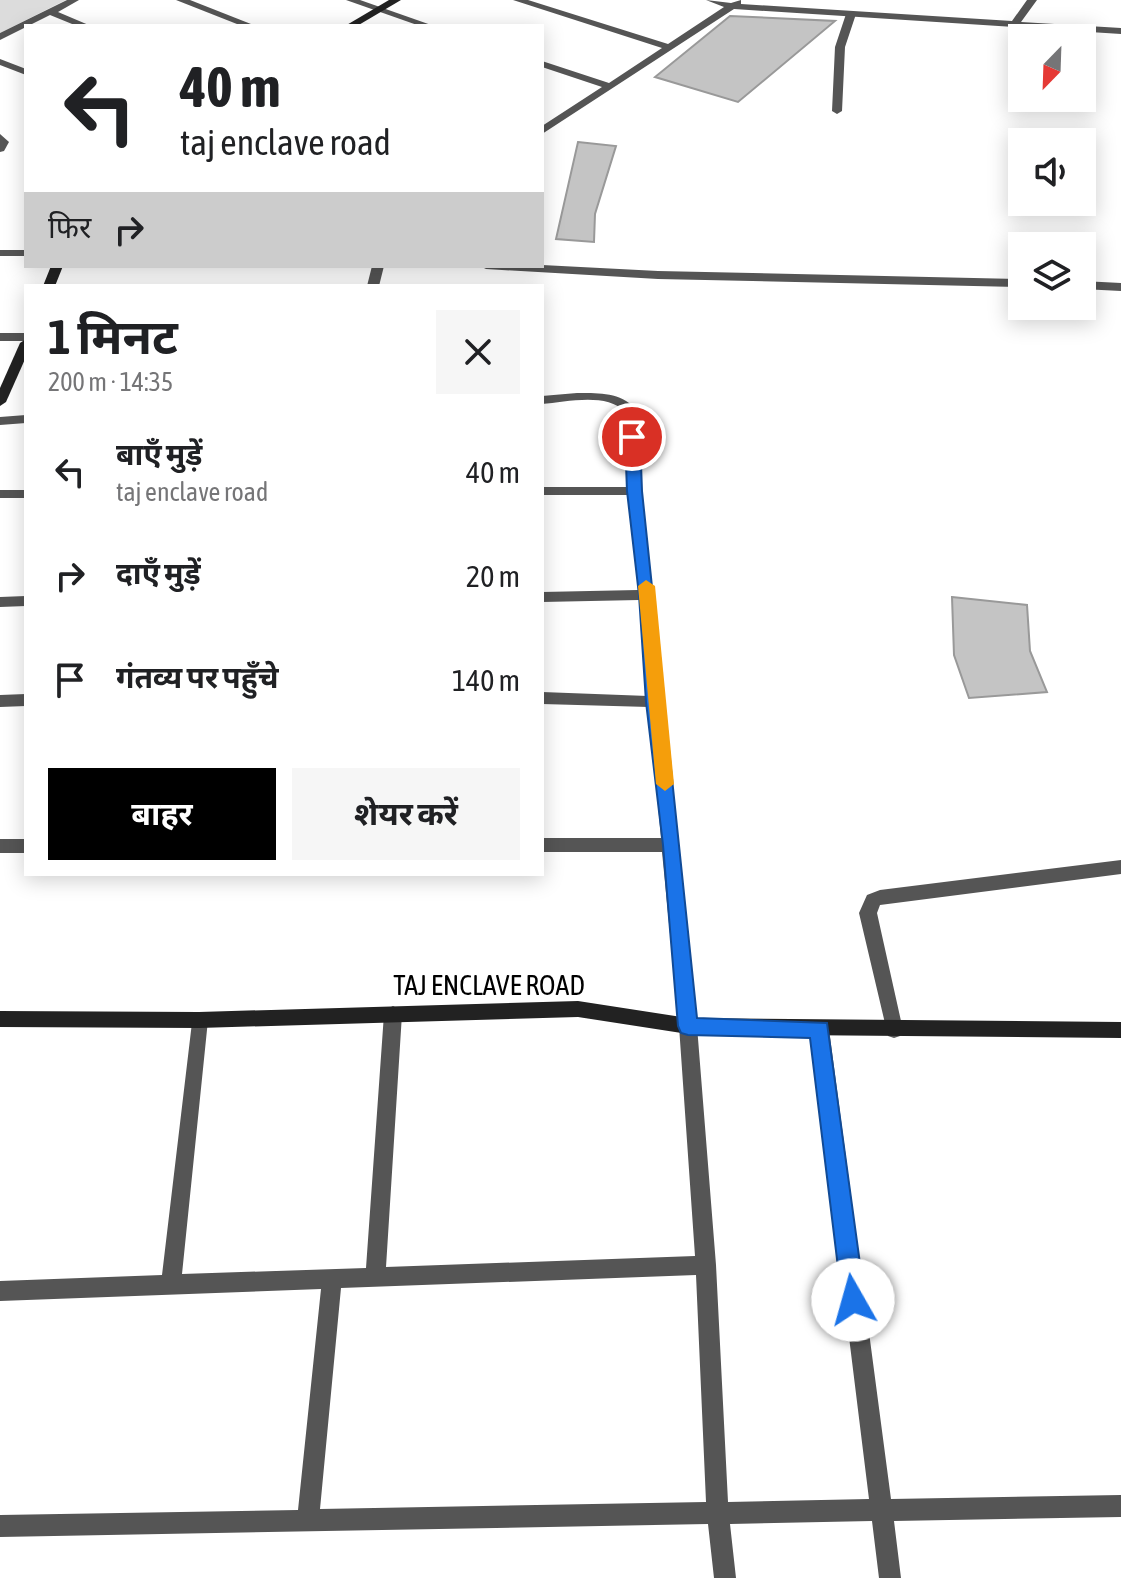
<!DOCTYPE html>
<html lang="hi">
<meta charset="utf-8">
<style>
:root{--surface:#fff;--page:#f6f6f6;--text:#202124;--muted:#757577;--accent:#000}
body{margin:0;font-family:"Asap Condensed","Noto Sans Devanagari",sans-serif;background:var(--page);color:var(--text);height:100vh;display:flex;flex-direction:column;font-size:30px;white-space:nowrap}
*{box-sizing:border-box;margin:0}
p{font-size:26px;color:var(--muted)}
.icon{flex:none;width:44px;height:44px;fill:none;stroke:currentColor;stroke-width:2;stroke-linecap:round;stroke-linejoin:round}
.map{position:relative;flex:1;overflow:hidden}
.drawer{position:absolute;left:24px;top:284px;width:520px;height:592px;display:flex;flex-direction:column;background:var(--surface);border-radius:0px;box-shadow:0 4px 20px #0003}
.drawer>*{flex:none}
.hud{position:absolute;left:24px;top:24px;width:520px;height:244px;border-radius:0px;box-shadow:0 4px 20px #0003;background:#fff;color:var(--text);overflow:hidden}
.needle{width:52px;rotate:203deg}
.tools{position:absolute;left:1008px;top:24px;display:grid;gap:16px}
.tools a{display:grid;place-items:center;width:88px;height:88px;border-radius:0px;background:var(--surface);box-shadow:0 4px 20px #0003;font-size:40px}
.pin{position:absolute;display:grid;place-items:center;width:68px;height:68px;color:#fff;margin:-34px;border:4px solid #fff;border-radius:50%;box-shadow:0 2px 8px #0007}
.me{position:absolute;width:88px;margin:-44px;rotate:353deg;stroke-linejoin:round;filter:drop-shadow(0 0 6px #0008)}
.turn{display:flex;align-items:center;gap:28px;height:168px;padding:0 24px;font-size:36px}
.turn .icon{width:104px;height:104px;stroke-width:2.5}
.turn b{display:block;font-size:56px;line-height:68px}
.then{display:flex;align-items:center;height:76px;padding:0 24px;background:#0003;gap:16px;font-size:30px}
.round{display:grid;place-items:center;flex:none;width:84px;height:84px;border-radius:0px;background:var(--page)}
.headline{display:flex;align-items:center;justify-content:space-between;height:136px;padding:0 24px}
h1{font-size:48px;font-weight:700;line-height:60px}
.button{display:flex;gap:16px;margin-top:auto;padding:16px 24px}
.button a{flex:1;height:92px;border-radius:0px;background:var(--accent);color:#fff;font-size:32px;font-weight:700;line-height:92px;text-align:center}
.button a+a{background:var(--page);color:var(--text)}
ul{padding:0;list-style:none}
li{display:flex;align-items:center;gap:24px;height:104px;padding:0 24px}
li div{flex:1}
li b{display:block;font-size:30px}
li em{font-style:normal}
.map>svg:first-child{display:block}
.green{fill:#dcdcdc}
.building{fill:#c4c4c4;stroke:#999;stroke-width:2}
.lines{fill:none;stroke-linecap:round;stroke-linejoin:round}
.lane{fill:#555;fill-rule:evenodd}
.street{fill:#555;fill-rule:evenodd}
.secondary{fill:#222;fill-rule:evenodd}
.route{fill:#1a73e8;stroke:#114b97;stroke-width:2}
.slow{fill:#f59e0b}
.labels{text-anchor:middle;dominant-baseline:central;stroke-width:8;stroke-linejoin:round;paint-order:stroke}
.street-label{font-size:28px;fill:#000;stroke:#fff}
</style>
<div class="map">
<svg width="1121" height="1578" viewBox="0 0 1121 1578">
<rect width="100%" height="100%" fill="#fff"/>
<polygon class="green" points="0,0 66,0 0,33"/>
<g class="building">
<polygon points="730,16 835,21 738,102 655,77"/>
<polygon points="578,142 616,146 595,214 594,242 556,239"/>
<polygon points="952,597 1027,605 1030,651 1047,692 969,698 954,655"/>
</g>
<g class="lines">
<polygon class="lane" points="851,11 856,14 845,47 842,111 837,114 832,111 835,47 846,14"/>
<g class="street">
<polygon points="67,0 79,0 58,12 91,26 77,26 50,15 0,40 0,33"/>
<polygon points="176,0 190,0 256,26 242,26"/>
<polygon points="346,0 360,0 434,26 420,26"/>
<polygon points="513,0 528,0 668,44 724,7 706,0 731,3 741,0 741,4 1012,21 1027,0 1037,0 1021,22 1121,28 1121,34 734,9 542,134 542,126 602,87 542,67 542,61 609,83 662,48"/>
<polygon points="0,59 26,69 26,75 0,65"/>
<polygon points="0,134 9,142 4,151 0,152"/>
<rect x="0" y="250" width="26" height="6"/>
<polygon points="542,265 658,271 1022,279 1022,287 658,279 486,269 480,266"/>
<polygon points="372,266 384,266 379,286 367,286"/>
<polygon points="1082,281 1121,283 1121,291 1082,289"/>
<rect x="0" y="333" width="26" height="8"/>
<path d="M577,393C599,393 623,392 637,411L642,491L652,591L655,595L653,599L697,1026L716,1265L728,1502L869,1499L811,1029L814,1023L820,1021L826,1023L829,1029L891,1499L1121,1495V1517L894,1521L901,1578H879L872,1521L730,1524L736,1578H714L708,1524L0,1537V1515L298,1510L321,1289L0,1301V1281L162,1275L193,1014L199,1012L205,1014L208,1020L182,1274L366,1268L384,1014L387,1009L393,1006L399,1009L402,1014L386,1267L695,1256L679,1026L662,852H542V838H661L649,707L542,704V692L648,696L639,600L542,602V592L638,590L629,495H542V487H628L625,412C607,392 566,402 542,404V396ZM696,1275L706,1502L320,1509L341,1288Z"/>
<polygon points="26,415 26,423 0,425 0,417"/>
<rect x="0" y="490" width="26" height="8"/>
<polygon points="26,596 26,606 0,607 0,597"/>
<polygon points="26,694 26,706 0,707 0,695"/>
<rect x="0" y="839" width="26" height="14"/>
<polygon points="1121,860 1121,874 880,905 877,913 903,1030 900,1036 894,1038 888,1036 859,913 867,895 880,890"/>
</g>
<g class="secondary">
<polygon points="389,0 401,0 357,26 345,26"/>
<polygon points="51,266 63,266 55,286 43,286"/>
<polygon points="26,339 26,357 6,402 0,406 0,388 20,343"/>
<polygon points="578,1001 688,1018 1121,1022 1121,1038 688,1034 578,1017 199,1028 0,1027 0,1011 199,1012"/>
</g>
</g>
<polygon class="route" points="632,432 640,437 642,491 697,1018 827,1023 865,1300 862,1308 853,1312 845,1308 842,1300 810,1038 688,1035 681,1033 678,1026 663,845 646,702 639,595 627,491 625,437"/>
<polygon class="slow" points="646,580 655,586 674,784 665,791 656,784 638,586"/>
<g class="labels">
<g class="street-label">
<text x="489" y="985">TAJ ENCLAVE ROAD</text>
</g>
</g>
</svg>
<div class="tools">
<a><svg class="needle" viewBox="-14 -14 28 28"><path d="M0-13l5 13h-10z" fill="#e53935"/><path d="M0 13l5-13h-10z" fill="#757577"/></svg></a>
<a><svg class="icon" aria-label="sound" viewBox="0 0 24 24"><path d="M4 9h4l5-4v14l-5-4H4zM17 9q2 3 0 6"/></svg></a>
<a><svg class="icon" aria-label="layers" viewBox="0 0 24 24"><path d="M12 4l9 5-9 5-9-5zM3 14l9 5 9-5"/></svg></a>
</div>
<div class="pin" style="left:632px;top:437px;background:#d93025"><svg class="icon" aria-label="arrive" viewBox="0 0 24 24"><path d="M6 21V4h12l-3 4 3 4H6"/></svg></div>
<svg class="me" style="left:853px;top:1300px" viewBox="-20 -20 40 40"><circle r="19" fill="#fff"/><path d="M0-13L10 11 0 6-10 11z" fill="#1a73e8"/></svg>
<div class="hud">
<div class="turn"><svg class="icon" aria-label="left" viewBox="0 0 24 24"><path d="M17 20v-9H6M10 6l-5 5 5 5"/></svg><div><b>40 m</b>taj enclave road</div></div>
<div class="then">फिर<svg class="icon" aria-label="right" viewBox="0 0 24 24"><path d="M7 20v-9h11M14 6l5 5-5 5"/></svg></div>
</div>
<section class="drawer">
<div class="headline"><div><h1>1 मिनट</h1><p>200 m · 14:35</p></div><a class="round"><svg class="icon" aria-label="close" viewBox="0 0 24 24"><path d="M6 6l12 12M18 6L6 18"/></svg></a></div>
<ul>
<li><svg class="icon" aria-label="left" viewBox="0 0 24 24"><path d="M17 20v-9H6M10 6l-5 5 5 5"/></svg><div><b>बाएँ मुड़ें</b><p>taj enclave road</p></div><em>40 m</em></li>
<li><svg class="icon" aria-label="right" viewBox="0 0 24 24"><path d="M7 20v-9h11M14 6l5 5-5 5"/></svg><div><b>दाएँ मुड़ें</b></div><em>20 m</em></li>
<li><svg class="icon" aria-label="arrive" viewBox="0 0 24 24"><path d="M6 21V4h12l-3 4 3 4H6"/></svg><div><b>गंतव्य पर पहुँचे</b></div><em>140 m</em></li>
</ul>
<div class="button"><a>बाहर</a><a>शेयर करें</a></div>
</section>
</div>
